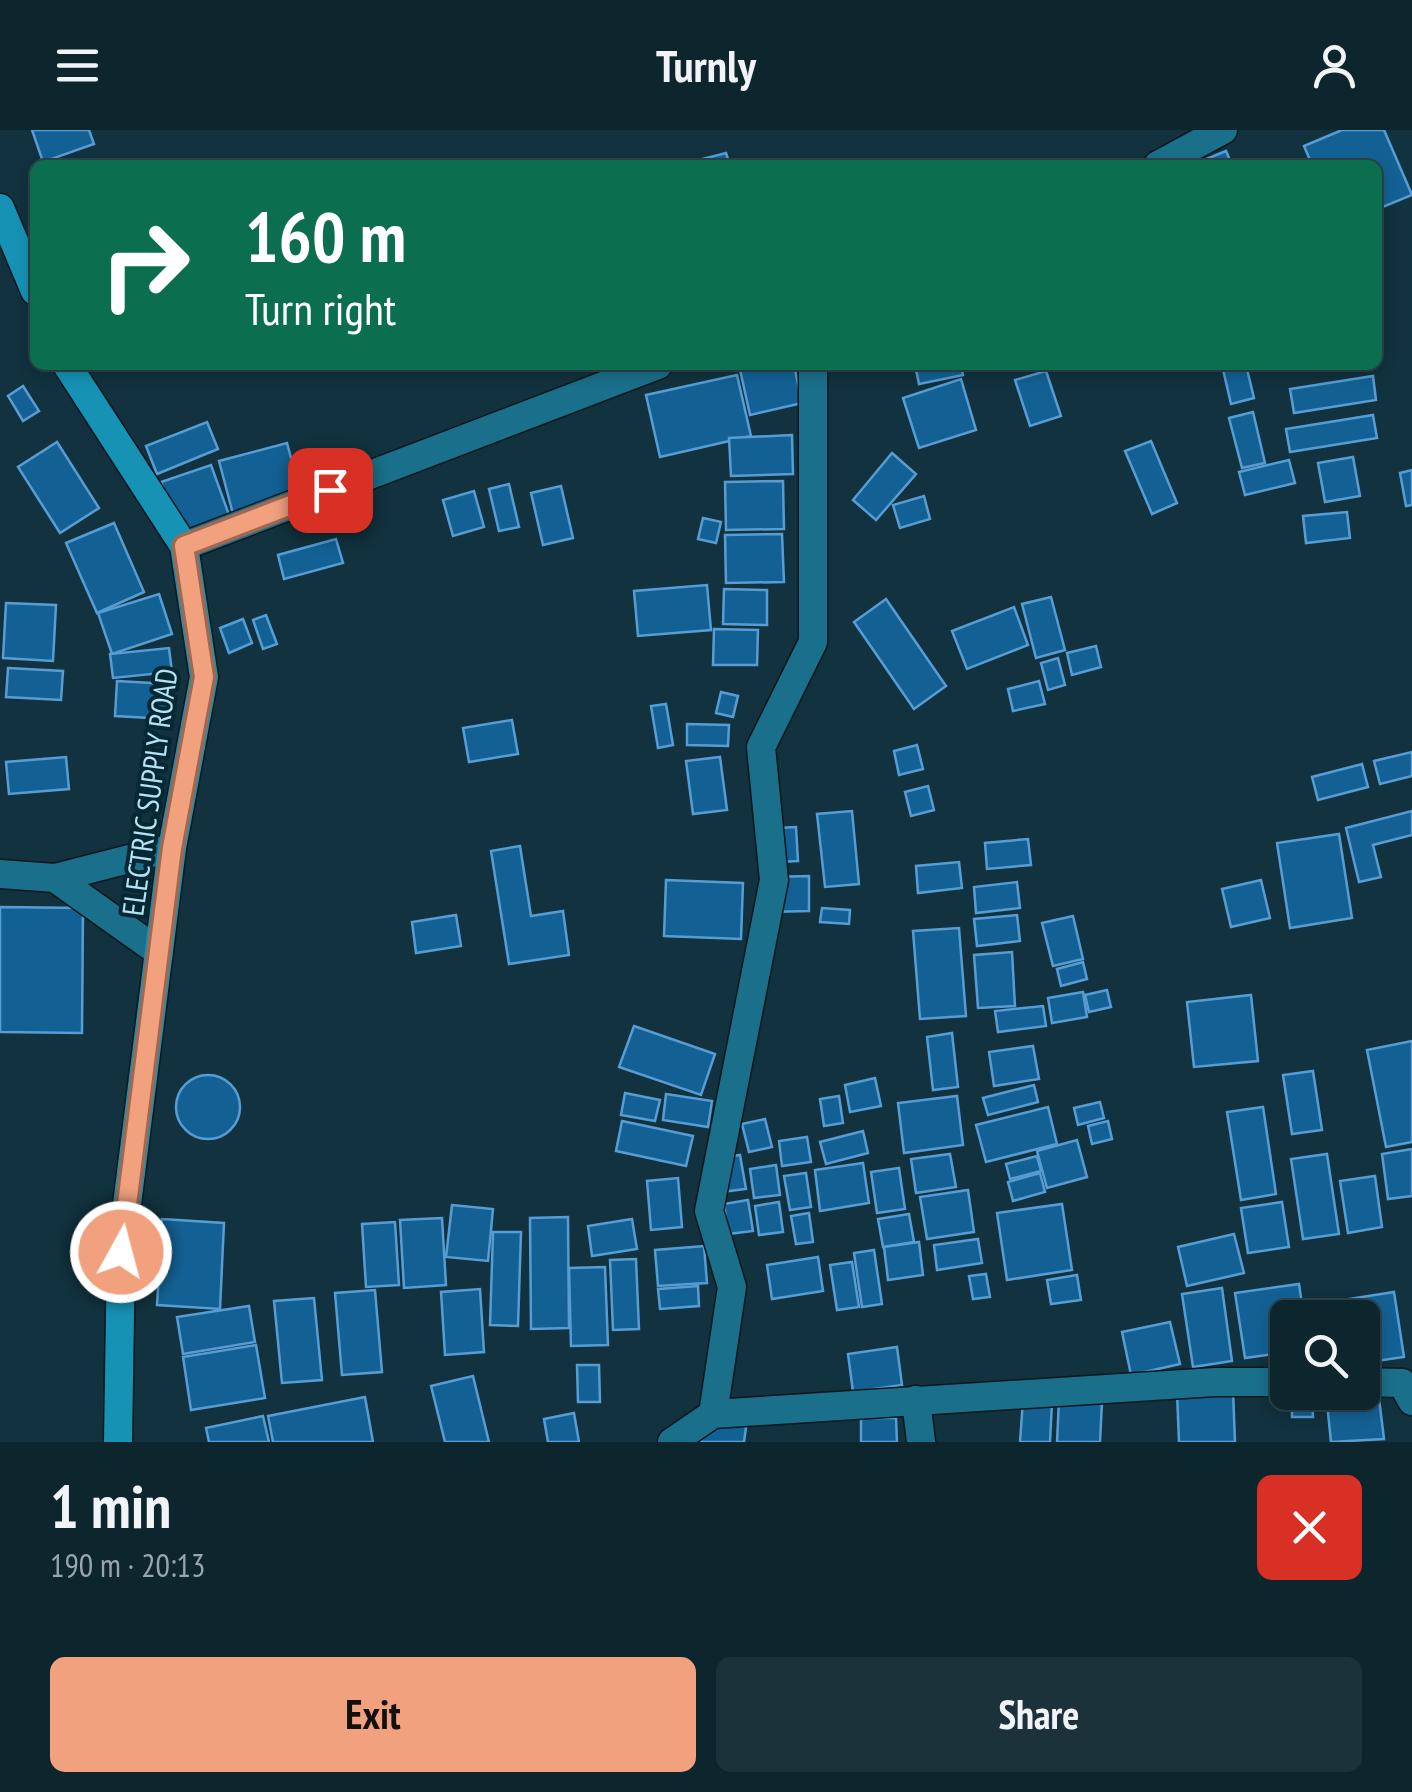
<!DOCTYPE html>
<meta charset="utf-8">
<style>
:root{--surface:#0d262e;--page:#1b323a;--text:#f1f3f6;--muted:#9aa5aa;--line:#2d434a;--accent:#f2a17e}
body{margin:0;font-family:"PT Sans Narrow",sans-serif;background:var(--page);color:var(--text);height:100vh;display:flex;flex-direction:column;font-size:38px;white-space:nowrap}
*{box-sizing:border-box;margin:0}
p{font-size:32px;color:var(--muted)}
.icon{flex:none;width:55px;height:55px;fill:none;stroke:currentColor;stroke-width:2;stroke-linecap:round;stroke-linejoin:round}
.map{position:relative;height:1312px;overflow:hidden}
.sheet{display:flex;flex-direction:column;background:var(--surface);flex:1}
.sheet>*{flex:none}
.hud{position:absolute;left:30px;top:30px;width:1352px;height:210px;border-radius:15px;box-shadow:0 5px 15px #0003,0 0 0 2px var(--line);background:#0b6e4f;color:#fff;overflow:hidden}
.controls{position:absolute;left:1270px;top:1170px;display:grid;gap:20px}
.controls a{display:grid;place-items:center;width:110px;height:110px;border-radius:15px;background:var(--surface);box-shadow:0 5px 15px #0003,0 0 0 2px var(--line);font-size:50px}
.pin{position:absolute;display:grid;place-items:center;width:85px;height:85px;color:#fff;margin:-42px;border-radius:20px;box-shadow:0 5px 15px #0006}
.me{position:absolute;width:110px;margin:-55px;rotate:7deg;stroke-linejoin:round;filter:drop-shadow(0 0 8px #0008)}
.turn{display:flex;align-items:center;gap:35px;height:210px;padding:0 50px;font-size:45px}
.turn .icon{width:130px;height:130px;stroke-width:2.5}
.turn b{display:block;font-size:70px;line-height:85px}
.round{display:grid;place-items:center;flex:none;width:105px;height:105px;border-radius:15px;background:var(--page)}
.headline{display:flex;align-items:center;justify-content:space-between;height:170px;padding:0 50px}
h1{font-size:60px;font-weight:800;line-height:75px}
.action{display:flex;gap:20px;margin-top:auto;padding:20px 50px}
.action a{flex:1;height:115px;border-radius:15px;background:var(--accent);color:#111;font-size:40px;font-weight:800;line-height:115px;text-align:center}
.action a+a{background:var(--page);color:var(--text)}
header{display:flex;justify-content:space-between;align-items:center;height:130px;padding:0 50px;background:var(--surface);font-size:45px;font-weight:800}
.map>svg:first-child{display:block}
.building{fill:#136194;stroke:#579dd4;stroke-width:2.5}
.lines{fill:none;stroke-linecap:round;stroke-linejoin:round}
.minor-casing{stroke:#0a181d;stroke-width:31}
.secondary-casing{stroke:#0a181d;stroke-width:31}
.primary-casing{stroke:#0a181d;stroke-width:31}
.minor{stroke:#1a6f8a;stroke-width:28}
.secondary{stroke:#1a6f8a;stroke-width:28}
.primary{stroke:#1692b5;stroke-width:28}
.route-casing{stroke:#9d6952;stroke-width:25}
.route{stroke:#f2a17e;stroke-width:18}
.labels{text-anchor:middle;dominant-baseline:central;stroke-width:8;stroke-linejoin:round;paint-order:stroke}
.street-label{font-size:30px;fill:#b5e3f5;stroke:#062833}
</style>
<header><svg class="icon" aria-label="menu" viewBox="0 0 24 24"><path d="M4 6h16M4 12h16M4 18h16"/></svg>Turnly<svg class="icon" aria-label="person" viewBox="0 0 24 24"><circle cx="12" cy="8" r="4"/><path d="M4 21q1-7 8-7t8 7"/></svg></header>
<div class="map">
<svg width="1412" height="1312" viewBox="0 0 1412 1312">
<rect width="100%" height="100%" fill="#11323e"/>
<g class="building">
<polygon points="32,0 89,0 94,14 43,32"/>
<polygon points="1342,0 1384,0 1412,65 1378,79 1378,35 1312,35 1304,16"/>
<polygon points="1226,21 1232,35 1192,35"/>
<polygon points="726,23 730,35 679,35"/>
<polygon points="739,235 794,235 802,273 750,285"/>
<polygon points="915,235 961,235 963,245 919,254"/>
<polygon points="1222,235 1246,235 1254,268 1231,274"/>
<polygon points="1046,241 1061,286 1030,296 1015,250"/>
<polygon points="737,245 751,306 660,327 646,265"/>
<polygon points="1373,246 1376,270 1294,283 1290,259"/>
<polygon points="961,249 976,300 919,318 903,268"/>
<polygon points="23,256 39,281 23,291 8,266"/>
<polygon points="1253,282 1265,333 1242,338 1229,288"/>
<polygon points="1373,285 1377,308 1290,322 1286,299"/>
<polygon points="207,292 218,319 157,344 146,316"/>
<polygon points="792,305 793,344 731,346 729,308"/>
<polygon points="1151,311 1177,373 1152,384 1125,321"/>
<polygon points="57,312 99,378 60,403 18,337"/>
<polygon points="287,313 301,365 233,384 219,331"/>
<polygon points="892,323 916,344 876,390 853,370"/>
<polygon points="1353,327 1360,366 1325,372 1318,333"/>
<polygon points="1289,330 1295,353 1245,365 1239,342"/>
<polygon points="211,335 233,396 183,414 161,352"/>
<polygon points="1412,340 1412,375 1406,376 1400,343"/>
<polygon points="783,351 784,399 726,400 725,352"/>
<polygon points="509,354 519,397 499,401 489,359"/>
<polygon points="561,356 573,408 543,415 531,363"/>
<polygon points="474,361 484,397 453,406 443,370"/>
<polygon points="924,366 930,389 900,398 893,375"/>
<polygon points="1347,382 1350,408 1306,413 1303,386"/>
<polygon points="703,388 721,392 716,413 698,409"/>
<polygon points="114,393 144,462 97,483 66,413"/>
<polygon points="782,404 784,452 726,453 725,405"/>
<polygon points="336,409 343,433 284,449 278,425"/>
<polygon points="707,455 711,500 638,506 634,461"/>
<polygon points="724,459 767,460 767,495 723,494"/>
<polygon points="159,464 172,504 112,524 98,483"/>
<polygon points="1051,467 1065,520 1036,528 1022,474"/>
<polygon points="886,469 946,556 914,579 854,492"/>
<polygon points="6,473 56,475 53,531 3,528"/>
<polygon points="1014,477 1028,515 967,539 952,501"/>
<polygon points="266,485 277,514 263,519 253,490"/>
<polygon points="243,489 252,513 229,523 220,498"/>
<polygon points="714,499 758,500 757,535 713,535"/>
<polygon points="1096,516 1101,537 1072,545 1067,523"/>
<polygon points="169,518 172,542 113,548 110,524"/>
<polygon points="1058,528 1065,555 1048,560 1041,533"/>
<polygon points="8,538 63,541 61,570 6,567"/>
<polygon points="117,551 169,554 167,589 115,586"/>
<polygon points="1039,551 1045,574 1013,581 1008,559"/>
<polygon points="721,562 738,566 733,587 716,583"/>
<polygon points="666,574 673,615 658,618 651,576"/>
<polygon points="512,590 518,624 469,632 463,598"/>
<polygon points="687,594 729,595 728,616 687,615"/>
<polygon points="917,615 923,639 899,645 894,621"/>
<polygon points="1412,622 1412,646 1380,654 1374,631"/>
<polygon points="66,627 69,659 9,664 6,632"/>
<polygon points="720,627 727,680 693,684 686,631"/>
<polygon points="1362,634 1368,657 1318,670 1312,647"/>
<polygon points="928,656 934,680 911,686 905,662"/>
<polygon points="852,681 859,754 825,757 817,684"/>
<polygon points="1412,681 1412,705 1373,715 1381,747 1359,752 1346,698"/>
<polygon points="796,697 798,731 779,732 777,698"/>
<polygon points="1339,704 1352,788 1290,798 1277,713"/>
<polygon points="1028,709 1031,735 987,739 985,713"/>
<polygon points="520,716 531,786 563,781 569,825 509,834 491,721"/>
<polygon points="959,732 962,758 918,763 916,736"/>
<polygon points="809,746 809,781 769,782 768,747"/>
<polygon points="666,750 743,753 741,809 664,806"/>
<polygon points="1261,750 1270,788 1231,797 1222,759"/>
<polygon points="1017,752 1020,778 976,783 974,757"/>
<polygon points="0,777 83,778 82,903 0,902"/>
<polygon points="822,778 850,780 849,794 820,792"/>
<polygon points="456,785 461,816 416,823 412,792"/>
<polygon points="1017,785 1020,811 977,816 974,789"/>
<polygon points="1073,786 1083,829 1053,836 1042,793"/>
<polygon points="959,798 966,886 920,889 913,801"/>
<polygon points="1012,822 1015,876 978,878 974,825"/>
<polygon points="1083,832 1087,849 1061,856 1057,839"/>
<polygon points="1107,860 1111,877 1089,882 1085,865"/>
<polygon points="1083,862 1087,887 1052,893 1048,868"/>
<polygon points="1251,865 1258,931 1194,937 1187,872"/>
<polygon points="1043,876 1046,896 998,902 995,881"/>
<polygon points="634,896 715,924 701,965 619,937"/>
<polygon points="952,903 958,957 933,960 927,907"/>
<polygon points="1412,911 1412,1012 1386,1017 1367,920"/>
<polygon points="1033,916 1039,949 994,956 989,922"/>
<polygon points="1313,941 1322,1000 1292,1004 1283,945"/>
<circle cx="208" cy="977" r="32"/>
<polygon points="875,948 881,976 850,982 845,955"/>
<polygon points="1034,955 1038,972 988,985 983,968"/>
<polygon points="625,963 660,970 655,991 621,985"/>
<polygon points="666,964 712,971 708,997 663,990"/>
<polygon points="839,966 843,993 824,996 820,969"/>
<polygon points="957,966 963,1015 904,1023 898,973"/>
<polygon points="1100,972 1104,988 1078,995 1074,978"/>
<polygon points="1048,977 1057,1014 986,1032 976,995"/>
<polygon points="1263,977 1276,1064 1241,1070 1227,982"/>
<polygon points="765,989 772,1017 749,1022 742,994"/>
<polygon points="622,991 693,1006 686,1036 616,1021"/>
<polygon points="1108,991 1112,1009 1092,1014 1088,996"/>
<polygon points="863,1001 868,1023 826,1034 820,1012"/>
<polygon points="807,1007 811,1032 782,1036 779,1011"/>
<polygon points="1077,1010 1087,1047 1047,1058 1037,1021"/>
<polygon points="1412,1019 1412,1066 1388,1069 1382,1024"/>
<polygon points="950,1024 956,1057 916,1063 911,1029"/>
<polygon points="1327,1024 1339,1104 1303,1109 1291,1029"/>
<polygon points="740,1025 746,1059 721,1062 716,1028"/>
<polygon points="1037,1026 1041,1041 1010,1049 1006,1034"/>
<polygon points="863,1033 869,1073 820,1081 815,1040"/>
<polygon points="776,1035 780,1065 754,1068 750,1039"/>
<polygon points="899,1038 905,1079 877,1083 871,1042"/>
<polygon points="806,1043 811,1077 790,1080 784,1046"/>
<polygon points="1040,1043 1045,1062 1013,1071 1008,1052"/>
<polygon points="1375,1046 1382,1097 1348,1103 1340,1051"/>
<polygon points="678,1048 682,1097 651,1100 647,1051"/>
<polygon points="968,1060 974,1102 927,1109 920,1067"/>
<polygon points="748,1070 753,1101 728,1104 724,1074"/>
<polygon points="779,1072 783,1102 759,1105 755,1076"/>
<polygon points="1282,1072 1289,1117 1248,1123 1241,1078"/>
<polygon points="1062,1074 1072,1140 1007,1150 997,1083"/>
<polygon points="452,1075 493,1079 488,1131 446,1127"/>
<polygon points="809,1083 813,1112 796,1114 791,1086"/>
<polygon points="909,1084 914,1112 883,1117 878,1089"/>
<polygon points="568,1087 569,1198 531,1199 530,1088"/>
<polygon points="442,1088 446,1155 404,1158 400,1090"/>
<polygon points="162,1089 224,1093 220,1179 157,1175"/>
<polygon points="632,1089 637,1119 592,1126 588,1096"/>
<polygon points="395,1092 399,1155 366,1157 362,1094"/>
<polygon points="493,1102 521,1102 518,1196 490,1195"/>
<polygon points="1234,1104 1244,1143 1187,1156 1178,1117"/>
<polygon points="978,1109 982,1133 937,1140 934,1115"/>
<polygon points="919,1112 923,1145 888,1150 884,1117"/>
<polygon points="704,1116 707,1153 658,1156 655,1120"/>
<polygon points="874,1120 882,1174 862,1177 854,1123"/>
<polygon points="818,1127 823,1161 772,1169 767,1135"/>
<polygon points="636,1129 639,1199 613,1200 610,1130"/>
<polygon points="852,1132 859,1177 837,1180 830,1135"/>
<polygon points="605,1137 608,1215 571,1216 569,1138"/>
<polygon points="986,1144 990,1167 973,1169 969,1146"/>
<polygon points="1077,1145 1081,1170 1051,1174 1047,1150"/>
<polygon points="1299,1154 1304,1188 1288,1188 1288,1222 1245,1228 1235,1163"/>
<polygon points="698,1156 699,1176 660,1179 658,1159"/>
<polygon points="1222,1158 1232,1231 1193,1237 1182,1164"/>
<polygon points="480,1159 484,1222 445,1225 441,1162"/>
<polygon points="375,1160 382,1242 342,1245 335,1163"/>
<polygon points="1394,1162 1404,1227 1362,1233 1362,1188 1332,1188 1330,1172"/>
<polygon points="314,1168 322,1250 282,1253 274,1171"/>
<polygon points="249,1176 255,1212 183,1224 177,1187"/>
<polygon points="1170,1192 1180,1234 1131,1245 1122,1202"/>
<polygon points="256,1215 265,1268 191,1280 183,1227"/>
<polygon points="897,1217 902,1255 853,1262 848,1224"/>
<polygon points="577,1235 599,1235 600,1272 578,1272"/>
<polygon points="473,1246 489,1312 445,1312 431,1256"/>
<polygon points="1233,1260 1235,1312 1179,1312 1177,1262"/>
<polygon points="1292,1262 1312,1262 1313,1287 1292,1287"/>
<polygon points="365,1267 373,1312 273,1312 268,1286"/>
<polygon points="1379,1268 1384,1309 1331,1312 1327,1273"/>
<polygon points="1059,1269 1102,1272 1100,1312 1057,1312"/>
<polygon points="1023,1270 1052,1272 1050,1312 1020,1312"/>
<polygon points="574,1283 579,1312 548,1312 544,1289"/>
<polygon points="705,1284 747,1290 744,1312 701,1312"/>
<polygon points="263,1286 269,1312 209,1312 206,1298"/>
<polygon points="861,1288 896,1288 897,1312 861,1312"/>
</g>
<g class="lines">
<g class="minor-casing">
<g id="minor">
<polyline points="1158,35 1223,0"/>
<polyline points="184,416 658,235"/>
<polyline points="1362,1252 1402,1253 1412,1271"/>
<polyline points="916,1270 921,1312"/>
<polyline points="713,1284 732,1157 709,1081 774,750 761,617 813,512 813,235"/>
<polyline points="672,1312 713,1284 1215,1252 1288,1252"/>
</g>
</g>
<g class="secondary-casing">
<g id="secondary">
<polyline points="0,744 55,748 172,718"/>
<polyline points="55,748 159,822"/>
</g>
</g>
<g class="primary-casing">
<g id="primary">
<polyline points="0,78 35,161"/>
<polyline points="67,235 184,416 204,547 172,718 121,1122 118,1312"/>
</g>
</g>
<use href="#minor" class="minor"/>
<use href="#secondary" class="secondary"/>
<use href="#primary" class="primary"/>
</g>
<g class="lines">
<g class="route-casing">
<polyline id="route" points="121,1122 172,718 204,547 184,416 330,360"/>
</g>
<use href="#route" class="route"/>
</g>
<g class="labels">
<g class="street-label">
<text transform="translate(149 662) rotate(-82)">ELECTRIC SUPPLY ROAD</text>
</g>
</g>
</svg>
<div class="controls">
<a><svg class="icon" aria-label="search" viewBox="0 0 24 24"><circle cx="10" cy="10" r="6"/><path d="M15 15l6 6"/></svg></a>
</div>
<div class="pin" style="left:330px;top:360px;background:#d93025"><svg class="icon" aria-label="arrive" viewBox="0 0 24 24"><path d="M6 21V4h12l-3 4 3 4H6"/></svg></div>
<svg class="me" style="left:121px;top:1122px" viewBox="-20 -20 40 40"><circle r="17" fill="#f2a17e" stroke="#fff" stroke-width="3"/><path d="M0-11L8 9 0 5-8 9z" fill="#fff"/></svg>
<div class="hud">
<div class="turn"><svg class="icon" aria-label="right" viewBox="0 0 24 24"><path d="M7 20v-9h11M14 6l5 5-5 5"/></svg><div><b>160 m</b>Turn right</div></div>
</div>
</div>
<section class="sheet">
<div class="headline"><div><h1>1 min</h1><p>190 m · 20:13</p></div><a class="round" style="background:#d93025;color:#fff"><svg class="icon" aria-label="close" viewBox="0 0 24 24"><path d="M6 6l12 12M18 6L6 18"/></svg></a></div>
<div class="action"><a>Exit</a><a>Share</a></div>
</section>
